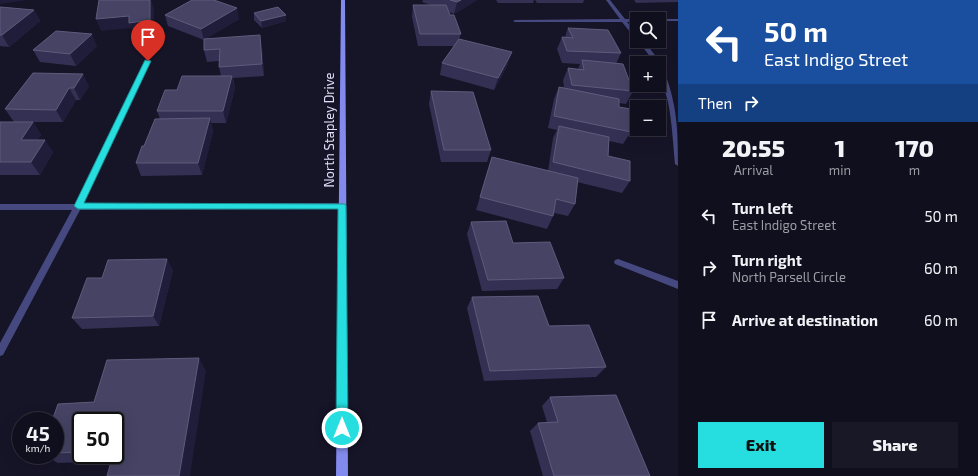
<!DOCTYPE html>
<meta charset="utf-8">
<style>
:root{--surface:#100f1d;--page:#191826;--text:#f1f3f6;--muted:#9c9ca4;--line:#302f3b;--accent:#26dee0}
body{margin:0;font-family:"Exo 2",sans-serif;background:var(--page);color:var(--text);height:100vh;display:flex;flex-direction:column;font-size:15px;white-space:nowrap}
*{box-sizing:border-box;margin:0}
p{font-size:13px;color:var(--muted)}
.icon{flex:none;width:22px;height:22px;fill:none;stroke:currentColor;stroke-width:2;stroke-linecap:round;stroke-linejoin:round}
.map{position:relative;flex:1;overflow:hidden}
.panel{display:flex;flex-direction:column;background:var(--surface);width:300px}
.panel>*{flex:none}
.guide{background:#1a4fa0;color:#fff;overflow:hidden}
.fabs{position:absolute;left:630px;top:12px;display:grid;gap:8px}
.fabs a{display:grid;place-items:center;width:36px;height:36px;border-radius:0px;background:var(--surface);box-shadow:0 4px 16px #0002,0 0 0 1px var(--line);font-size:20px}
.speed{position:absolute;left:12px;top:412px;display:flex;gap:8px;font-size:20px;font-weight:700;text-align:center}
.speed>*{display:grid;place-content:center;width:52px;height:52px;border-radius:50%;background:var(--surface);box-shadow:0 4px 16px #0002,0 0 0 1px var(--line);line-height:1}
.speed small{font-size:10px;font-weight:400}
.speed .limit{border:2px solid #111;border-radius:6px;background:#fff;color:#111}
.pin{position:absolute;display:grid;place-items:center;width:34px;height:34px;color:#fff;margin:-41px -17px;border-radius:50% 50% 50% 0;rotate:-45deg;box-shadow:0 0 4px #0007}
.pin .icon{rotate:45deg}
.me{position:absolute;width:44px;margin:-22px;rotate:0deg;stroke-linejoin:round;filter:drop-shadow(0 0 3px #0008)}
.turn{display:flex;align-items:center;gap:14px;height:84px;padding:0 20px;font-size:18px}
.turn .icon{width:52px;height:52px;stroke-width:2.5}
.turn b{display:block;font-size:28px;line-height:34px}
.then{display:flex;align-items:center;height:38px;padding:0 20px;background:#0003;gap:8px;font-size:15px}
.eta{display:flex;justify-content:space-evenly;align-items:center;height:68px;text-align:center}
.eta b{font-size:24px;font-weight:800;line-height:28px}
.cta{display:flex;gap:8px;margin-top:auto;padding:8px 20px}
.cta a{flex:1;height:46px;border-radius:0px;background:var(--accent);color:#111;font-size:16px;font-weight:800;line-height:46px;text-align:center}
.cta a+a{background:var(--page);color:var(--text)}
ul{padding:0;list-style:none}
li{display:flex;align-items:center;gap:12px;height:52px;padding:0 20px}
li div{flex:1}
li b{display:block;font-size:15px}
li em{font-style:normal}
main{display:flex;flex:1;min-height:0}
.map>svg:first-child{display:block}
.lines{fill:none;stroke-linecap:round;stroke-linejoin:round}
.street{fill:#464980;fill-rule:evenodd}
.secondary{fill:#838aed;fill-rule:evenodd}
.wall{fill:#343053;fill-rule:evenodd}
.shaded-wall{fill:#201d3a}
.building{fill:#464365;stroke:#5e5b7c}
.route{fill:#26dee0;stroke:#199092}
.labels{text-anchor:middle;dominant-baseline:central;stroke-width:4;stroke-linejoin:round;paint-order:stroke}
.street-label{font-size:13px;fill:#e0dffa;stroke:#161427}
</style>
<main>
<div class="map">
<svg width="678" height="476" viewBox="0 0 678 476">
<rect width="100%" height="100%" fill="#161427"/>
<g class="lines">
<g class="street">
<polygon points="606,0 610,0 625,19 639,19 637,19 637,21 627,22 637,34 637,39 635,38 622,22 515,22 513,21 515,20 620,19"/>
<polygon points="657,19 678,19 678,21 659,21 659,19"/>
<path d="M638,41H644L661,63L659,64L662,66C677,102 678,128 678,166L675,164C673,143 672,122 668,102C665,89 659,77 659,63H655Z"/>
<polygon points="148,59 151,61 83,204 342,203 346,206 342,209 80,210 3,355 0,356 0,343 72,210 0,210 0,204 75,204 145,61"/>
<polygon points="618,259 678,281 678,289 615,264 614,262 615,260"/>
</g>
<polygon class="secondary" points="341,0 345,0 348,476 336,476"/>
</g>
<g class="wall">
<polygon points="423,0 477,0 454,14 449,12 450,15 461,34 459,39 508,64 494,90 440,75 442,63 454,46 418,46 412,17 413,5 431,5 422,2"/>
<polygon points="496,0 534,0 533,3 498,3"/>
<polygon points="535,0 584,0 583,3 537,3"/>
<polygon points="634,0 678,0 678,2 636,3"/>
<polygon points="0,7 34,10 40,21 9,47 0,46"/>
<polygon points="254,13 286,21 262,28 254,20"/>
<polygon points="165,15 239,19 207,38 262,47 264,76 233,78 235,88 226,123 211,123 213,131 202,175 141,176 136,163 160,119 157,111 177,90 221,76 219,67 219,61 207,62 204,50 204,40 168,26"/>
<polygon points="568,28 621,53 616,64 633,91 626,104 619,103 619,107 631,132 623,144 609,141 608,156 630,181 622,193 577,182 575,204 568,216 554,213 553,216 547,229 476,210 492,157 548,171 553,138 557,130 548,128 554,99 559,87 564,88 563,80 568,68 578,69 580,64 562,63 557,49 562,37 565,37"/>
<polygon points="97,46 76,66 40,62 33,50"/>
<polygon points="33,73 89,86 80,100 76,100 63,122 14,122 5,109"/>
<polygon points="431,91 491,150 487,162 441,162 429,104"/>
<polygon points="0,122 33,122 41,135 37,140 53,152 40,175 0,175"/>
<polygon points="471,222 513,243 564,278 557,289 482,291 467,234"/>
<polygon points="173,270 159,326 82,329 72,318 102,278"/>
<polygon points="472,297 549,326 606,367 596,377 484,381 467,308"/>
<path d="M206,371L111,461L58,463L44,455H55V421ZM81,421H115V455H81Z"/>
<polygon points="550,397 650,476 543,476 530,431 538,423 547,422 542,406"/>
</g>
<g class="shaded-wall">
<polygon points="0,0 28,0 0,4"/>
<polygon points="150,0 151,0 154,9 154,32 133,35 131,28 101,31 96,19"/>
<polygon points="461,0 477,0 454,14 457,2"/>
<polygon points="237,8 239,19 204,40 201,29"/>
<polygon points="34,10 40,21 9,47 2,35"/>
<polygon points="286,15 286,21 262,28 261,21"/>
<polygon points="92,34 97,46 76,66 70,54"/>
<polygon points="260,35 262,47 264,76 262,64"/>
<polygon points="512,52 508,64 494,90 498,78"/>
<polygon points="83,74 89,86 80,100 74,88"/>
<polygon points="232,76 235,88 226,123 223,111"/>
<polygon points="69,88 76,100 63,122 56,110"/>
<polygon points="210,118 213,131 202,175 198,163"/>
<polygon points="33,122 41,135 29,152 21,140"/>
<polygon points="45,140 53,152 40,175 31,162"/>
<polygon points="167,259 173,270 159,326 153,316"/>
<polygon points="199,358 206,371 190,476 179,476"/>
</g>
<g class="building">
<polygon points="99,0 150,0 150,20 129,23 129,16 96,19"/>
<polygon points="192,0 214,0 237,8 201,29 165,15"/>
<polygon points="450,0 461,0 457,2"/>
<polygon points="413,5 446,5 450,15 454,15 461,34 420,34"/>
<polygon points="0,7 34,10 2,35 0,35"/>
<polygon points="278,7 286,15 261,21 254,13"/>
<polygon points="568,28 608,30 621,53 567,51 562,37 573,38"/>
<polygon points="56,31 92,34 70,54 33,50"/>
<polygon points="260,35 262,64 219,67 220,49 204,50 204,39"/>
<polygon points="459,39 512,52 498,78 442,63"/>
<polygon points="582,60 623,64 633,91 572,85 568,68 584,70"/>
<polygon points="33,73 83,74 74,88 69,88 56,110 5,109"/>
<polygon points="182,76 232,76 223,111 157,111 165,90 177,90"/>
<polygon points="559,87 619,99 619,107 631,109 631,132 554,116"/>
<polygon points="431,91 473,92 491,150 444,150"/>
<polygon points="210,118 198,163 136,163 142,146 144,146 155,119"/>
<polygon points="0,122 33,122 21,140 45,140 31,162 0,162"/>
<polygon points="559,126 609,137 608,156 630,161 630,181 553,162"/>
<polygon points="492,157 578,178 575,204 556,199 553,216 480,197"/>
<polygon points="506,221 513,243 550,242 564,278 488,280 471,222"/>
<polygon points="167,259 153,316 72,318 87,278 102,278 108,260"/>
<polygon points="538,296 549,326 589,325 606,367 490,371 472,297"/>
<polygon points="199,358 179,476 107,476 113,455 115,455 115,421 81,421 81,452 55,453 55,421 52,421 58,404 94,402 107,360"/>
<polygon points="616,395 650,476 554,476 538,423 558,422 550,397"/>
</g>
<polygon class="route" points="145,60 151,61 84,203 345,204 346,206 348,428 346,433 342,434 338,433 336,428 338,209 78,209 74,206"/>
<g class="labels">
<g class="street-label">
<text transform="translate(329 130) rotate(-90)">North Stapley Drive</text>
</g>
</g>
</svg>
<div class="fabs">
<a><svg class="icon" aria-label="search" viewBox="0 0 24 24"><circle cx="10" cy="10" r="6"/><path d="M15 15l6 6"/></svg></a>
<a>+</a>
<a>−</a>
</div>
<div class="speed"><div>45<small>km/h</small></div><div class="limit">50</div></div>
<div class="pin" style="left:148px;top:61px;background:#d93025"><svg class="icon" aria-label="arrive" viewBox="0 0 24 24"><path d="M6 21V4h12l-3 4 3 4H6"/></svg></div>
<svg class="me" style="left:342px;top:428px" viewBox="-20 -20 40 40"><circle r="17" fill="#26dee0" stroke="#fff" stroke-width="3"/><path d="M0-11L8 9 0 5-8 9z" fill="#fff"/></svg>
</div>
<section class="panel">
<div class="guide">
<div class="turn"><svg class="icon" aria-label="left" viewBox="0 0 24 24"><path d="M17 20v-9H6M10 6l-5 5 5 5"/></svg><div><b>50 m</b>East Indigo Street</div></div>
<div class="then">Then<svg class="icon" aria-label="right" viewBox="0 0 24 24"><path d="M7 20v-9h11M14 6l5 5-5 5"/></svg></div>
</div>
<div class="eta">
<div><b>20:55</b><p>Arrival</p></div>
<div><b>1</b><p>min</p></div>
<div><b>170</b><p>m</p></div>
</div>
<ul>
<li><svg class="icon" aria-label="left" viewBox="0 0 24 24"><path d="M17 20v-9H6M10 6l-5 5 5 5"/></svg><div><b>Turn left</b><p>East Indigo Street</p></div><em>50 m</em></li>
<li><svg class="icon" aria-label="right" viewBox="0 0 24 24"><path d="M7 20v-9h11M14 6l5 5-5 5"/></svg><div><b>Turn right</b><p>North Parsell Circle</p></div><em>60 m</em></li>
<li><svg class="icon" aria-label="arrive" viewBox="0 0 24 24"><path d="M6 21V4h12l-3 4 3 4H6"/></svg><div><b>Arrive at destination</b></div><em>60 m</em></li>
</ul>
<div class="cta"><a>Exit</a><a>Share</a></div>
</section>
</main>
